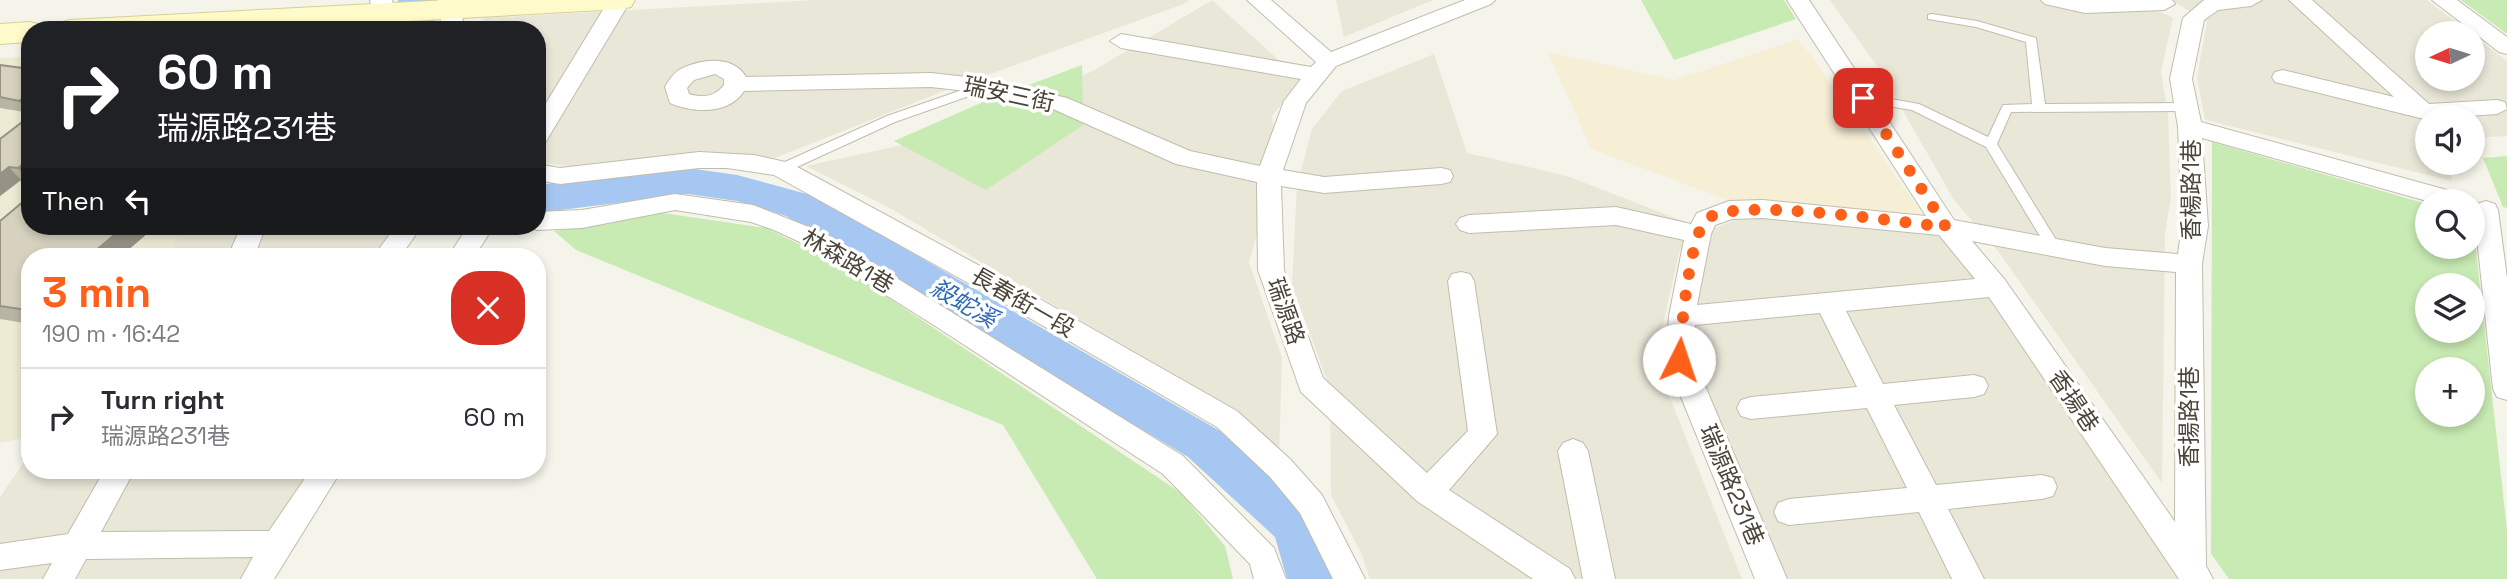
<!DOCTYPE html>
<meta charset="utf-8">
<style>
:root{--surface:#fff;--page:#f2f2f3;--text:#2b2b33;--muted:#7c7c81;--line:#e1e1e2;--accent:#fe5f19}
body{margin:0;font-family:"Space Grotesk","Noto Sans TC",sans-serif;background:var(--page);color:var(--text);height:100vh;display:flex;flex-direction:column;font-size:26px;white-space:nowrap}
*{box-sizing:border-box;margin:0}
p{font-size:23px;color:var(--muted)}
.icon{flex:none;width:38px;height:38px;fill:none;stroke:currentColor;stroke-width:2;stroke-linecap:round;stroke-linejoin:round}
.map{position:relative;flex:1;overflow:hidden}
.side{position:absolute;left:21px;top:248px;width:525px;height:231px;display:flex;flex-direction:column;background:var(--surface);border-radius:28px;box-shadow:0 4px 10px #0003}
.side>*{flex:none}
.banner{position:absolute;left:21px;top:21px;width:525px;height:214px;border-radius:28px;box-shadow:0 4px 10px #0003;background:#202124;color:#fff;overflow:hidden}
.needle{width:46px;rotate:266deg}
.tools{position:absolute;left:2415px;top:21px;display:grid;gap:14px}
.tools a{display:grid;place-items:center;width:70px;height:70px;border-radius:50%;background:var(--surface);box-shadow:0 4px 10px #0003;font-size:35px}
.pin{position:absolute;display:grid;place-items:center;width:60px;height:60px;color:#fff;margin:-30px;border-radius:14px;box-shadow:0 4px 10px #0006}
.me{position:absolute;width:77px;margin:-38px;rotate:4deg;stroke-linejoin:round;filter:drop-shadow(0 0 5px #0008)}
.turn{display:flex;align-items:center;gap:24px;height:147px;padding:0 21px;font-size:32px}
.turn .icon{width:91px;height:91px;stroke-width:2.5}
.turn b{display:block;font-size:49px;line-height:60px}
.then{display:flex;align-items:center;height:66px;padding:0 21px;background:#0003;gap:14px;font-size:26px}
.round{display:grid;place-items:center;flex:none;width:74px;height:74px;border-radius:28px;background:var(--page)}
.head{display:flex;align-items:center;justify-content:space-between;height:119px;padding:0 21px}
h1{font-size:42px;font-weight:600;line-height:52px;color:var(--accent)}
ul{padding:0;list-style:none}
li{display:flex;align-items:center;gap:21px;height:98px;padding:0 21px;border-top:2px solid var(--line)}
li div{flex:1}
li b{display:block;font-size:26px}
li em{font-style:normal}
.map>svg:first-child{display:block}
.residential{fill:#e9e7d8}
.commercial{fill:#f7eed6}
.education{fill:#eeebd4}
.green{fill:#c8eab3;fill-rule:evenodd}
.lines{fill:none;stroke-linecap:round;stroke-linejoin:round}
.river{fill:#a6c7f2;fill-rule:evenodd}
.lane-casing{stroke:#c1bdac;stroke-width:2}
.street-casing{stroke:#c1bdac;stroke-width:2}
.secondary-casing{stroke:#d6cf9a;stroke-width:2}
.lane{fill:#fff;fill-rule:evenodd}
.street{fill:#fff;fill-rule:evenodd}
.secondary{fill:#fffaca;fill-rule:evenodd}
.wall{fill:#b9b5a4}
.shaded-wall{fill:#969386}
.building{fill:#d7d2bf;stroke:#969386;stroke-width:2}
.route{stroke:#fe5f19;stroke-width:12;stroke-dasharray:0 21.6}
.labels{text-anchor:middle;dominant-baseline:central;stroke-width:7;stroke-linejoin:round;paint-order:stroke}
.street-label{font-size:23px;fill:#4a4538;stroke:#fff}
.water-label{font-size:24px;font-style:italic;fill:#2d68b9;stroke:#fff}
</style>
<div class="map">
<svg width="2507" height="579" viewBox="0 0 2507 579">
<rect width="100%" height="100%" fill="#f5f4ea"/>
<g class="residential">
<polygon points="816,0 1187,0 1189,2 949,89 775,158 700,151 576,167 537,162 537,30 480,30 484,18"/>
<polygon points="1212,0 1302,81 1272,116 1278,162 1249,262 1282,358 1279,456 1204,394 888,207 806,166 907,144 1093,71"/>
<polygon points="1336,0 1433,0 1344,37"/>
<polygon points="1830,0 2135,0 2173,18 2161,72 2168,113 2171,199 2165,232 2162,483 1998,251 1954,200 1879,69"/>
<polygon points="2171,0 2427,0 2470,33 2427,33 2427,79 2473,79 2473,35 2507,61 2507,136 2473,138 2473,117 2427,117 2427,163 2449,163 2452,181 2205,120 2197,77 2207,22"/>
<polygon points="1434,54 1467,153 1567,176 1706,230 1686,238 1679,253 1655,360 1742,579 1370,579 1362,555 1331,495 1330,389 1292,285 1297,186 1312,129 1342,91"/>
<polygon points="1770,218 1946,236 2190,579 1777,579 1684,358 1707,243 1715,228 1737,219"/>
<polygon points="183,226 403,226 382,257 166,257"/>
<polygon points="30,453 30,471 326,471 257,579 0,579 0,497"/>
</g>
<polygon class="commercial" points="1799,39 1924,216 1761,200 1730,201 1591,149 1548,52 1674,80"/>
<polygon class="education" points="30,57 30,226 183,226 166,257 30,257 30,437 0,443 0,58"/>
<g class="green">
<polygon points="1641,0 1784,0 1796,19 1674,60"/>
<polygon points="2461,0 2507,0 2507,34"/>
<polygon points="1082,65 1083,125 986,190 894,141 981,103"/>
<path d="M2212,142L2427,204V247H2473V224L2507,530V579H2229L2211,554ZM2473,285V331H2427V285ZM2473,369V415H2427V369Z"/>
<polygon points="2507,156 2507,208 2503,207 2483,158"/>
<polygon points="656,212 766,228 835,262 1181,493 1225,546 1233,579 1097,579 1003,425 576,250 554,231 609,224"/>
</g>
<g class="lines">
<g class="river">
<polygon points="398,0 432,0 436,30 402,30"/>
<polygon points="688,168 737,175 814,196 1220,431 1313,511 1337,579 1287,579 1275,537 1188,457 786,216 737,201 688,194 537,213 537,185"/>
</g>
<g class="lane-casing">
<g id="lane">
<polygon points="1932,14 1977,21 2036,38 2045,104 2186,103 2192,107 2186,111 2011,112 1997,144 2061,248 2054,253 2049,251 1986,147 1912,110 1863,102 1857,98 1863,94 1919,104 1988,137 2003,105 2032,104 2026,42 1976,27 1928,19 1928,15"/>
<polygon points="985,82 989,83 991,86 989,89 895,122 786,172 776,172 775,169 776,166 887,116"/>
</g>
</g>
<g class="street-casing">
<g id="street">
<polygon points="370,0 392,0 398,30 376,30"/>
<polygon points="438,0 460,0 464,30 442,30"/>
<polygon points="609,0 631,0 545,143 537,146 537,118"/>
<path d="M1247,0H1271L1331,52L1465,0H1495L1491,4L1336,66L1306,103L1283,170L1324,177L1441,168L1450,170L1453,176L1450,182L1441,184L1324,193L1281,186L1284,270L1323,378L1427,473L1468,431L1448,281L1452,274L1461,272L1470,274L1474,281L1497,434L1449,490L1570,569L1575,579H1533L1417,501L1301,392L1258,270L1257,182L1176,164L1053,109L985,93L931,87L744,91C729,115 693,113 670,103L665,87C668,81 674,73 679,70C699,59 733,54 746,77L931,73L985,79L1067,98L1190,151L1260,166L1284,101L1301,79L1121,48L1110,41L1121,34L1311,67L1316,62ZM715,74L724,79V85C715,97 702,98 689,94L687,88L694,80Z"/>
<path d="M1787,0H1809L1954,220L2105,248L2178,254L2182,226L2178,127L2170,79L2183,18L2204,0H2262L2251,6L2218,10L2204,20L2192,79L2201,122L2465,195L2468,201H2427L2202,138L2208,226L2202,264L2206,566L2213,579H2179L1989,297L1846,311L1883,384L1974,375L1984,378L1988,386L1984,394L1974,397L1894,405L1936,485L2042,475L2053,478L2057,487L2053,496L2042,499L1948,509L1984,579H1952L1919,512L1789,525L1778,521L1774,512L1778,503L1789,499L1907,488L1867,408L1751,419L1741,416L1737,408L1741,400L1751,397L1857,387L1820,313L1695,325L1694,360L1787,579H1755L1666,360L1669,316L1684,240L1616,225L1469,233L1460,230L1456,224L1460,218L1469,215L1616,207L1691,224L1697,213L1729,201L1763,200L1926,216ZM1763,218L1939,235L1975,279L1697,305L1711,234L1715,225L1732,219ZM1972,241L2105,266L2176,272L2175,522L2005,280Z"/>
<polygon points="2041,0 2172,0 2175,4 2164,10 2085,13 2045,4"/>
<polygon points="2289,0 2312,0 2429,104 2497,100 2505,102 2507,109 2497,114 2424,119 2275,82 2272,77 2275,72 2283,70 2394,97"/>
<polygon points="2432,0 2457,0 2507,37 2507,54 2499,52"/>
<polygon points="699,152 754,155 790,163 1015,285 1237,411 1290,459 1322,495 1365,579 1333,579 1300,513 1270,477 1217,427 997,299 774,175 727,168 699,168 560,184 537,180 537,164 560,168"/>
<polygon points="675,194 753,205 824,233 1183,456 1274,548 1286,579 1254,579 1250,564 1163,474 929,322 806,245 774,230 751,222 675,210 582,228 537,230 527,226 537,226 537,212 582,210"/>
<polygon points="2486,201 2495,204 2498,210 2507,278 2507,400 2497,397 2493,389 2474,210 2477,204"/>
<polygon points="241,226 266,226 254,257 228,257"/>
<polygon points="396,226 422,226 400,257 373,257"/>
<polygon points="468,226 494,226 474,257 448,257"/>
<polygon points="1573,439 1583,443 1588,451 1615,579 1583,579 1558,451 1563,443"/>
<polygon points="104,471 134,471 101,532 269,531 310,471 341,471 274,579 241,579 253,557 86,559 75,579 43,579 52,563 0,570 0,544 68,534"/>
</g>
</g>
<g class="secondary-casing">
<g id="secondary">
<polygon points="449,0 635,0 631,7 620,9 248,30 54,30 59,23 70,20"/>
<polygon points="30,22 41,25 44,30 30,30 30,42 0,44 0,24"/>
</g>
</g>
<use href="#lane" class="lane"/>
<use href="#street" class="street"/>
<use href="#secondary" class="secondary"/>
</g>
<g class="wall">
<polygon points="0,65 30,69 30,113 0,108"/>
<polygon points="0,139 30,181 21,180 0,196"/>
<polygon points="0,221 30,226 156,226 120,257 30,257 30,324 0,319"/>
</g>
<g class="shaded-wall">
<polygon points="30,93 30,113 19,101"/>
<polygon points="30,159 30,181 18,168"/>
<polygon points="9,167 21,180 0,196 0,174"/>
<polygon points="125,226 156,226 120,257 88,257"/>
</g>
<g class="building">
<polygon points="0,65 30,69 30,93 19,101 0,97"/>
<polygon points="30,116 30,159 18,168 9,167 0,174 0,139"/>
<polygon points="30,196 30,226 125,226 88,257 30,257 30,308 27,310 0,306 0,221"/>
</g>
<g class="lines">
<path class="route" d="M1679,360C1681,335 1689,234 1707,219C1734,196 1904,223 1946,227L1863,98"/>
</g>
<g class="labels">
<g class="street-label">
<text transform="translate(1009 94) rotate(12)">瑞安三街</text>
<text transform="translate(2191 190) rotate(-90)">香楊路1巷</text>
<text transform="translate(848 261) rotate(31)">林森路1巷</text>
<text transform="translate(1023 302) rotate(30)">長春街一段</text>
<text transform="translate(1286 311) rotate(71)">瑞源路</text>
<text transform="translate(2074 401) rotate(56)">香揚巷</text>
<text transform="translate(2189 417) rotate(-90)">香揚路1巷</text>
<text transform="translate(1732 485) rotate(67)">瑞源路231巷</text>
</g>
<g class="water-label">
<text transform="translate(964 303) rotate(30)">殺蛇溪</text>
</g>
</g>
</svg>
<div class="tools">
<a><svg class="needle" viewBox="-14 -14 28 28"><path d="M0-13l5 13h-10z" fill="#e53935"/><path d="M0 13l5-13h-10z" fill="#7c7c81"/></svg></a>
<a><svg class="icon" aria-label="sound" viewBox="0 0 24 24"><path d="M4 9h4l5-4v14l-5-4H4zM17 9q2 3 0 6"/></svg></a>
<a><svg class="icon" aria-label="search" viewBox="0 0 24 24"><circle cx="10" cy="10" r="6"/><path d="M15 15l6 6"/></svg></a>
<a><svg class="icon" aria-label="layers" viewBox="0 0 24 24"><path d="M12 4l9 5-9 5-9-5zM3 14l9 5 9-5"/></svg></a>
<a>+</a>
</div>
<div class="pin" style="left:1863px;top:98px;background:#d93025"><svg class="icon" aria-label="arrive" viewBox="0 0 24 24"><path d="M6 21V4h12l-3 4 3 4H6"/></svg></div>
<svg class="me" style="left:1679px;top:360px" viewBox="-20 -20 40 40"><circle r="19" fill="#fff"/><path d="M0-13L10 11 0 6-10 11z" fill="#fe5f19"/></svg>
<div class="banner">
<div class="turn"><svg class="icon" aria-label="right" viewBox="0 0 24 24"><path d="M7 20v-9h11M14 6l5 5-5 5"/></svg><div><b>60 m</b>瑞源路231巷</div></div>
<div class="then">Then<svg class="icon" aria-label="left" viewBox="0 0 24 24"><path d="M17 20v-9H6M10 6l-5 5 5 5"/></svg></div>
</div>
<section class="side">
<div class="head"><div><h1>3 min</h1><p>190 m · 16:42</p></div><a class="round" style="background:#d93025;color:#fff"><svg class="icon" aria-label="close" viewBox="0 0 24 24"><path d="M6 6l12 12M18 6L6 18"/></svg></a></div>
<ul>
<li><svg class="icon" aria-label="right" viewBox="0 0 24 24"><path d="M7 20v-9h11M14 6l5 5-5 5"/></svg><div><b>Turn right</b><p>瑞源路231巷</p></div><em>60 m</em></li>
</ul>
</section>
</div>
